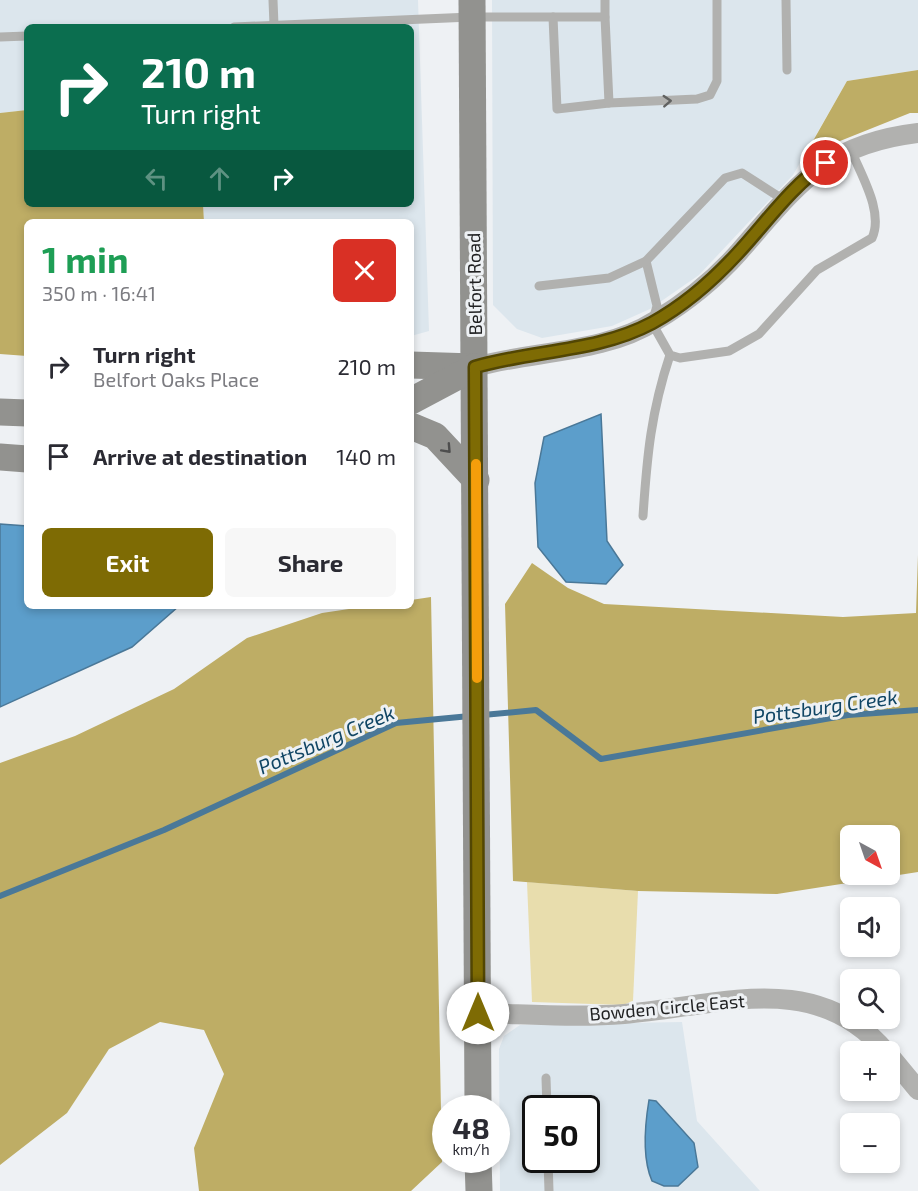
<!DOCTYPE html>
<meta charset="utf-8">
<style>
:root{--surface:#fff;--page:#f7f7f7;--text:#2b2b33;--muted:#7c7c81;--accent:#7e6b04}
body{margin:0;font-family:"Exo 2",sans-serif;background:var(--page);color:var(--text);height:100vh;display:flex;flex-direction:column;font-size:22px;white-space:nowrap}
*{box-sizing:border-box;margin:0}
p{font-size:20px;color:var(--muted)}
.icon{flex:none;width:33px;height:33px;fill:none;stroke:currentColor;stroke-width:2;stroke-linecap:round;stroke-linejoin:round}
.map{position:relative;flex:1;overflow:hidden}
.side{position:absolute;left:24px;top:219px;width:390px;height:390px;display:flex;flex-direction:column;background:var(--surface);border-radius:9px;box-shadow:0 3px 9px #0003}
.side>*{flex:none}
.guide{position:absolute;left:24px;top:24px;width:390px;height:183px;border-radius:9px;box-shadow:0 3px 9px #0003;background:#0b6e4f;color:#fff;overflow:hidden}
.needle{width:39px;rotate:140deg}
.controls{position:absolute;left:840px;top:825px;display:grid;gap:12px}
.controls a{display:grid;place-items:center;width:60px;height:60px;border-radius:9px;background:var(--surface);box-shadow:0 3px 9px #0003;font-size:30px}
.speed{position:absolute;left:432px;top:1095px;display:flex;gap:12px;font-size:30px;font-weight:700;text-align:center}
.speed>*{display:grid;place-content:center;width:78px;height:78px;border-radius:50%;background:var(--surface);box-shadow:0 3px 9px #0003;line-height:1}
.speed small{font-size:15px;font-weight:400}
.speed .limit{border:3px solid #111;border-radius:9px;background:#fff;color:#111}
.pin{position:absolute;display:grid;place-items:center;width:51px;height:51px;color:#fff;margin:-26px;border:3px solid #fff;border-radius:50%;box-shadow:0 2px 6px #0007}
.me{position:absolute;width:66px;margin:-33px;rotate:0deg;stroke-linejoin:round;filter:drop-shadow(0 0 4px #0008)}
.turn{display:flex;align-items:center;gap:21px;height:126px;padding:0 18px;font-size:27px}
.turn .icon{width:78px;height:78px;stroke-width:2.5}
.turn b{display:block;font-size:42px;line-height:51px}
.lanes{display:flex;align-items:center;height:57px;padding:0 18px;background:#0003;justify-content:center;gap:30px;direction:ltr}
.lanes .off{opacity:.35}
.round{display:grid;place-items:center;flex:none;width:63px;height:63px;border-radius:9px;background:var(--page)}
.head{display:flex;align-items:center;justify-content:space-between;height:102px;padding:0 18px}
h1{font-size:36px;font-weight:700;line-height:45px;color:#1e9e55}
.cta{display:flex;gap:12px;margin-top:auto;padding:12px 18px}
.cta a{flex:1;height:69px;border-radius:9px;background:var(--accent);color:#fff;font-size:24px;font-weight:700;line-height:69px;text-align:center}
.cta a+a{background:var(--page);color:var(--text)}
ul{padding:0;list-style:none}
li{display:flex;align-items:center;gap:18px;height:90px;padding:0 18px}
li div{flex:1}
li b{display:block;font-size:22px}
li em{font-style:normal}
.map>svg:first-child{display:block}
.built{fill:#dce6ed;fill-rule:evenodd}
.green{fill:#e8ddad}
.forest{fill:#bead65;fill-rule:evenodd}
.water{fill:#5c9ecb;stroke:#4a7898;stroke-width:1.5}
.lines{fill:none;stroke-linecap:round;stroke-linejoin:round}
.stream{stroke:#4a7898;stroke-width:6}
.lane{stroke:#b1b1af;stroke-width:9}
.street{stroke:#b1b1af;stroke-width:20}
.secondary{stroke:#92928f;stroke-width:27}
.oneway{stroke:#616261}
.oneway2{stroke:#4e4e4e}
.route-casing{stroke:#524603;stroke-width:15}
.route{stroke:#7e6b04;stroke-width:10}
.slow{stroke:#f59e0b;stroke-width:10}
.labels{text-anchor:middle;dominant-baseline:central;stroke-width:6;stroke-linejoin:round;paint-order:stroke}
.street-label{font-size:18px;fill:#202122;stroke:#eef1f4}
.water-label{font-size:20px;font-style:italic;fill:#104564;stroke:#eef1f4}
</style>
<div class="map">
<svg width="918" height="1191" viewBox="0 0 918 1191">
<rect width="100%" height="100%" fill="#eef1f4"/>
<g class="built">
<polygon points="0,0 418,0 429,331 411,336 411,222 204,222 203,204 411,204 411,27 27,27 27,110 0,113"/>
<polygon points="492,0 918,0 918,70 847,81 793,175 699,275 650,309 612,326 542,338 517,329 493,305"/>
<path d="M682,1022L697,1121L760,1191H500L499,1049L504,1036L520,1025ZM536,1108H586V1160H536Z"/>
</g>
<polygon class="green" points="527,882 638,891 633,1001 623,1005 532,1002"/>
<g class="forest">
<polygon points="918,70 918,113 910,113 805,155 847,81"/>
<polygon points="27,110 27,204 203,204 204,222 27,222 27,356 0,354 0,113"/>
<path d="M918,555V872L777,894L638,891L513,881L505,604L532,563L568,588L604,604L843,617L916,613ZM850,836H890V874H850Z"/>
<polygon points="431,597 442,1162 411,1191 199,1191 194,1148 224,1074 204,1030 160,1022 109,1049 67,1113 0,1165 0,763 75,736 174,689 247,638 322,613 369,606 411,606 411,600"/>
</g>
<g class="water">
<polygon points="601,414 607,541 623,565 606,584 566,582 538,547 535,483 544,437"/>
<polygon points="0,524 27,526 27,606 179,606 132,647 0,707"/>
<path d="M649,1100L656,1101L694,1143L698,1167L678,1186H664L652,1181C642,1158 645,1124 649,1100Z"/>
</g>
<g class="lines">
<g class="stream">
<polyline points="483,715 536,710 601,759 848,715 918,710"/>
<polyline points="0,896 164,830 396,723 470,716"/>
</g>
<g class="lane">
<polyline points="273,0 274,25"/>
<polyline points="786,0 787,70"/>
<polyline points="553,17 557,109 609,103 697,99 710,95 717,81 717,0"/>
<polyline points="605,17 609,103"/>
<polyline points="234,27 471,17 605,17 605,0"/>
<polyline points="0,37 27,36"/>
<path d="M646,261L657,306L652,323L670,355L680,358L729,351L759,334L817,270L872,238C884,212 861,175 851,150"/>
<polyline points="539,286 609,278 646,261 725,178 742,173 784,200"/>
<path d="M643,516C647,456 651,412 670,355"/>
<polyline points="546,1078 547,1108"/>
<polyline points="548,1160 549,1191"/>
</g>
<g class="street">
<path d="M475,367C532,351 605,353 655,321C685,303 715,279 739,252C797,186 824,144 918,133"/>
<path d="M478,1013C526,1014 576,1018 624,1014C716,1007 815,967 886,1052"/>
<polyline points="890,1056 918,1090"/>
</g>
<g class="secondary">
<polyline points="472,0 478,1108"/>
<polyline points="411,365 474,367"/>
<polyline points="411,401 475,367"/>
<polyline points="0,412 27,413"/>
<polyline points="411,426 435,436 476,480"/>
<polyline points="0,457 27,459"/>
<polyline points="478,1160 479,1191"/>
</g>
</g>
<defs><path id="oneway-chevron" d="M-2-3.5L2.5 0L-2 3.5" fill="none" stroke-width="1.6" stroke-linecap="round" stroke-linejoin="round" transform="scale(1.5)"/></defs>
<use class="oneway" href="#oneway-chevron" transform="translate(667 101) rotate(-3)"/>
<use class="oneway2" href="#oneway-chevron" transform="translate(447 449) rotate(47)"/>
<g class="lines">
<g class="route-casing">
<path id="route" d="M478,1013L475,367C533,350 598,352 652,323C683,306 713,280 737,254C766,223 790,187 826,163"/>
</g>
<use href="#route" class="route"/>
<polyline class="slow" points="476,464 477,678"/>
</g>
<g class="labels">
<g class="street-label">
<text transform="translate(474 284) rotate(-91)">Belfort Road</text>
<text transform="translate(667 1007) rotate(-5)">Bowden Circle East</text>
</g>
<g class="water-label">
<text transform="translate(825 706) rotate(-8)">Pottsburg Creek</text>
<text transform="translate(326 739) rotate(-23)">Pottsburg Creek</text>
</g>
</g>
</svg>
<div class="controls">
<a><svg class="needle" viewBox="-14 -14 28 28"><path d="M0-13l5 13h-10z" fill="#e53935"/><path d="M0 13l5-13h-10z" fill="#7c7c81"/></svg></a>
<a><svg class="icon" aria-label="sound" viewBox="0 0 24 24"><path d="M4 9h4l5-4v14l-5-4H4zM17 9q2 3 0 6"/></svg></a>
<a><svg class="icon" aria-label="search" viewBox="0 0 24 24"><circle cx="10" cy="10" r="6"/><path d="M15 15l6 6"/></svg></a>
<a>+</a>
<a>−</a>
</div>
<div class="speed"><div>48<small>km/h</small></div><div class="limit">50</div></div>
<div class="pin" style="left:826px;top:163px;background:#d93025"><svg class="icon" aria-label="arrive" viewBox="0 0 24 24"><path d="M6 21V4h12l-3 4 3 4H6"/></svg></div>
<svg class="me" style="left:478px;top:1013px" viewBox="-20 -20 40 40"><circle r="19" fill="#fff"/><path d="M0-13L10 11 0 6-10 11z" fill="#7e6b04"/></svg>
<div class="guide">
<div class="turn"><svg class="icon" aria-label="right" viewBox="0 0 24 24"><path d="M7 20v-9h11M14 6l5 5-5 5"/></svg><div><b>210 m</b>Turn right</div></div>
<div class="lanes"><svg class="icon off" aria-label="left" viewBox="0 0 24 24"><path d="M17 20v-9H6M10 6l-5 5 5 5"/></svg><svg class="icon off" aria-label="ahead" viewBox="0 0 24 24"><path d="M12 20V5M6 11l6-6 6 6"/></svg><svg class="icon" aria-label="right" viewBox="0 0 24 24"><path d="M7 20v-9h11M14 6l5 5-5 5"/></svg></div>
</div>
<section class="side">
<div class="head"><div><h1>1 min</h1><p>350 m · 16:41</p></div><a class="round" style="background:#d93025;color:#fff"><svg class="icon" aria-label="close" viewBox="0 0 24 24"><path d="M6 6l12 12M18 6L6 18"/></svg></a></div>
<ul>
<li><svg class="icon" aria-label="right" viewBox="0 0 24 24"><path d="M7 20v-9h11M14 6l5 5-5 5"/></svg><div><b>Turn right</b><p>Belfort Oaks Place</p></div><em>210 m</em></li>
<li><svg class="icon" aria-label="arrive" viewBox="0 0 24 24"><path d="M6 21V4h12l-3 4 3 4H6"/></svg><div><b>Arrive at destination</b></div><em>140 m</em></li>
</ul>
<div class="cta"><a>Exit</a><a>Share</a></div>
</section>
</div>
